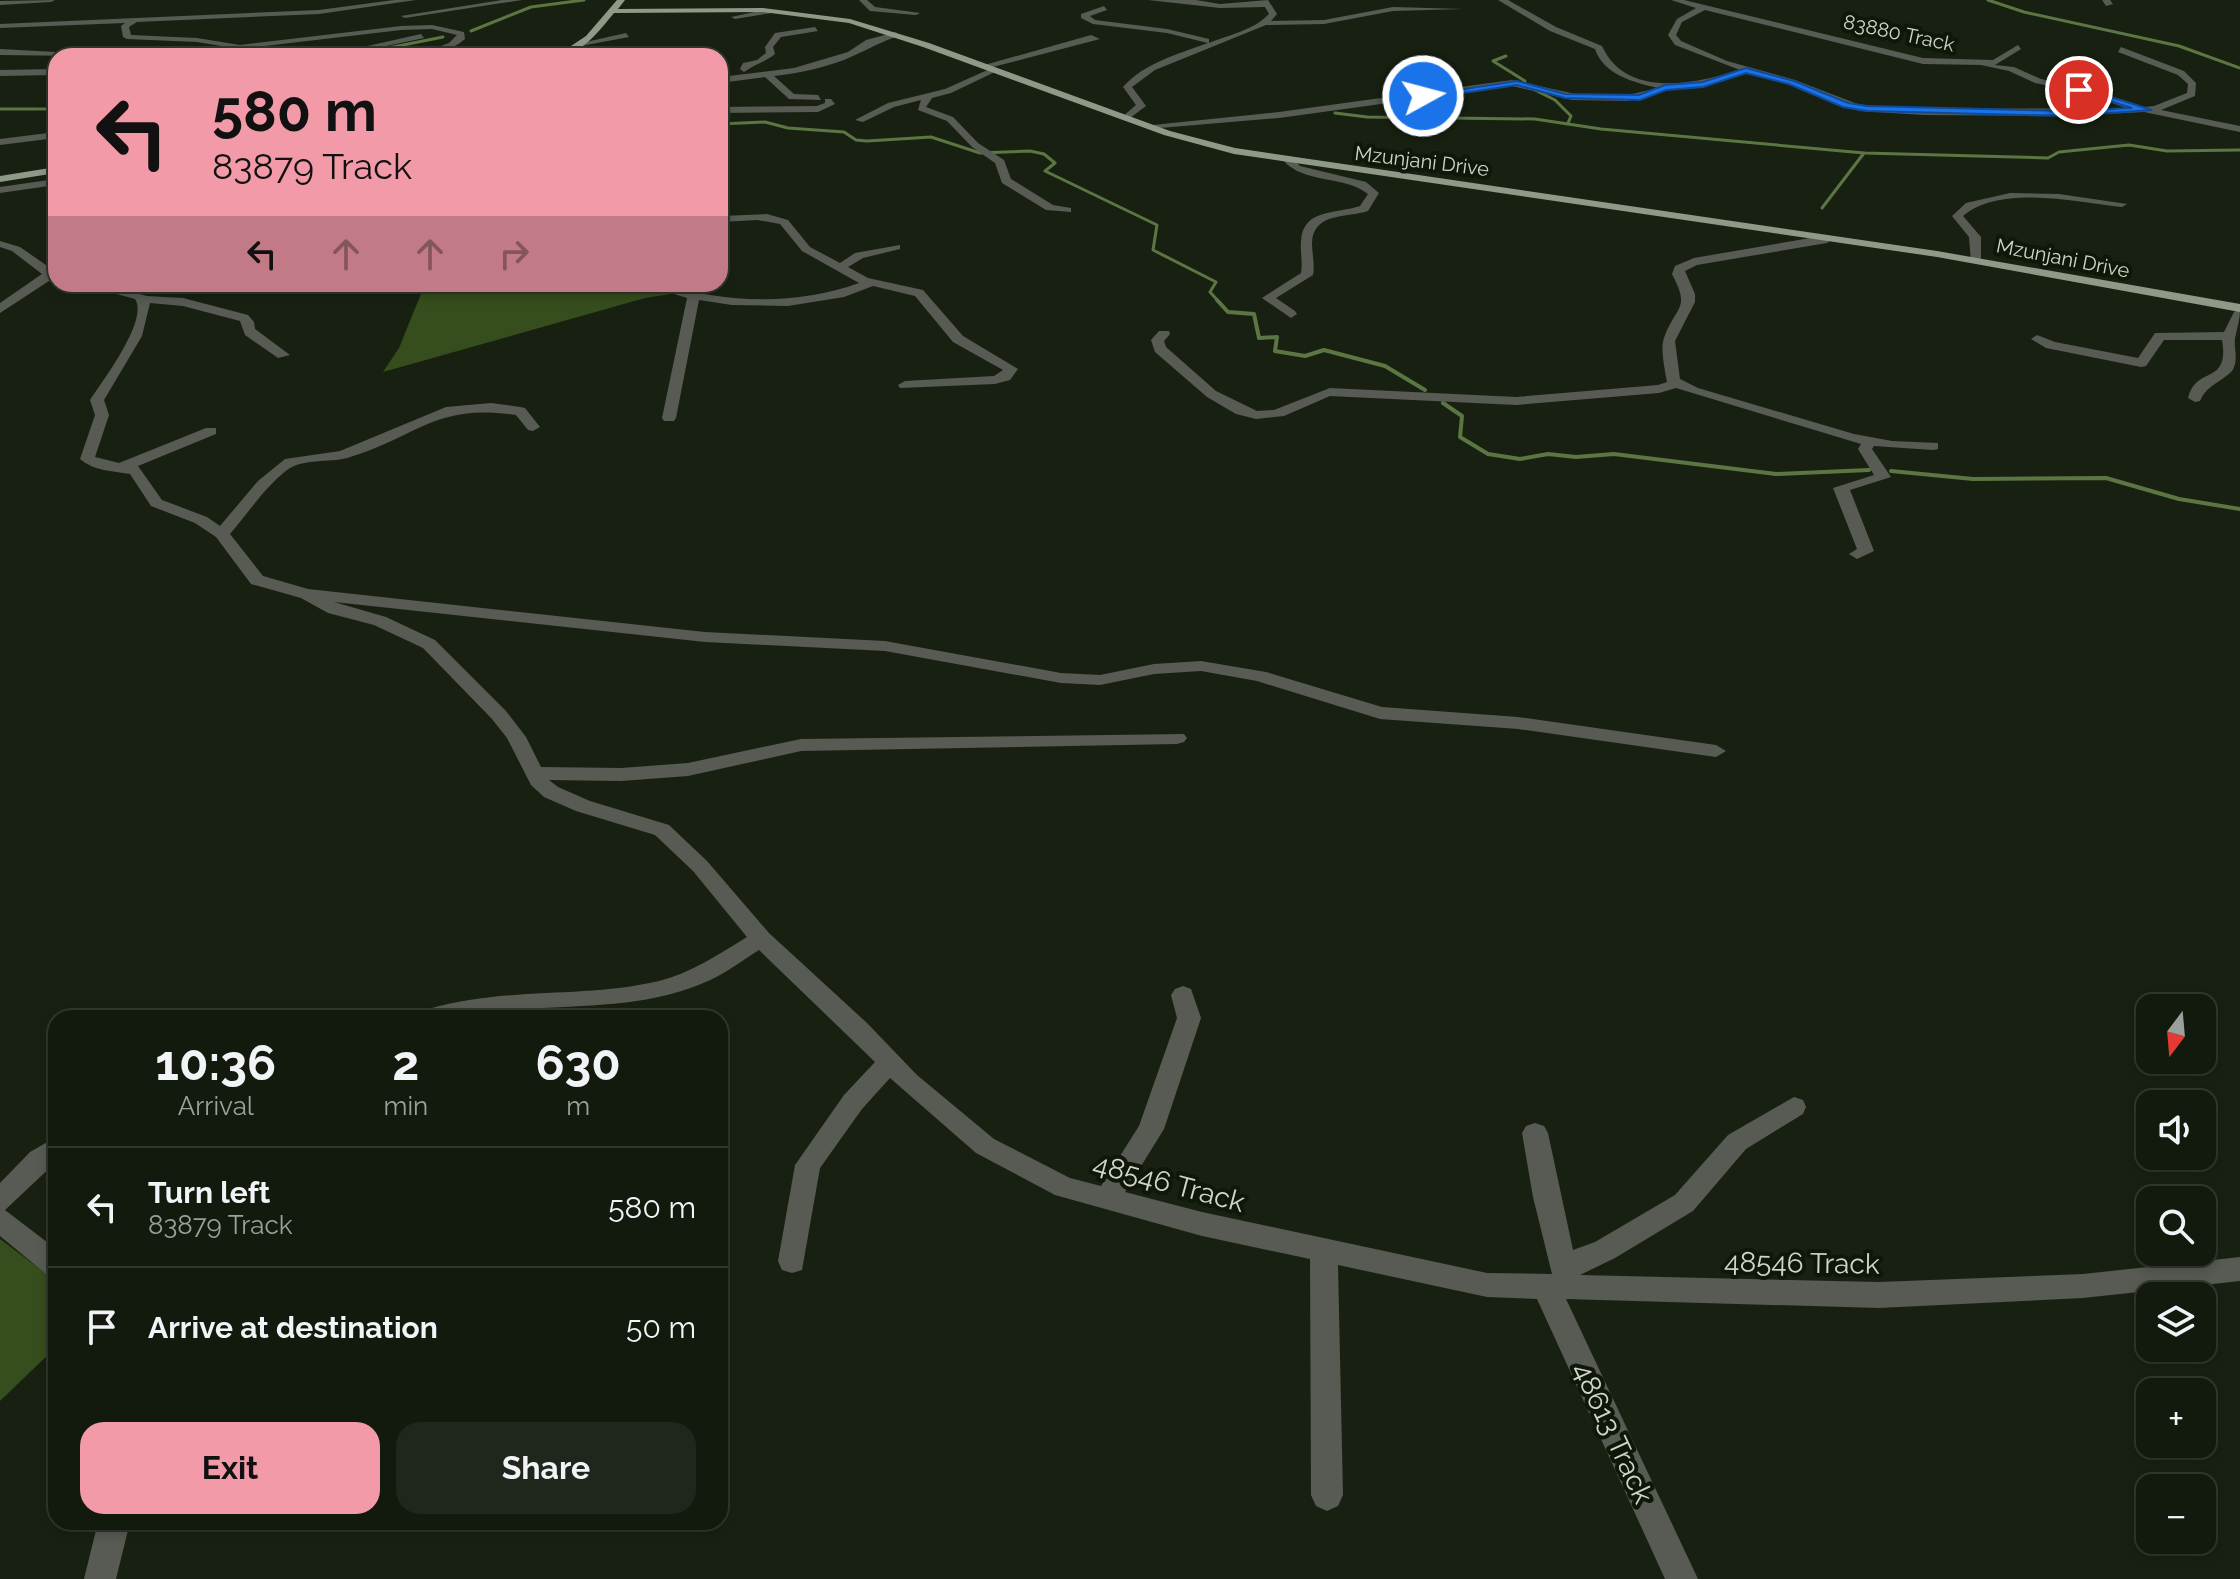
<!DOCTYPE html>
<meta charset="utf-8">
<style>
:root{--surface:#12190d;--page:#1f261b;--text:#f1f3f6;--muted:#9ca09d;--line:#31382e;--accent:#f39aa8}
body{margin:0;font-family:Raleway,sans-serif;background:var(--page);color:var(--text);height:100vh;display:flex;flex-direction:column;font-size:30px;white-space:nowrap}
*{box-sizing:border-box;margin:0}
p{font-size:26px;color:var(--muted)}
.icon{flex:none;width:44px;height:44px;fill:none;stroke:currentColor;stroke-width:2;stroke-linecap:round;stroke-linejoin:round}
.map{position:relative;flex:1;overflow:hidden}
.drawer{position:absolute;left:48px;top:1010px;width:680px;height:520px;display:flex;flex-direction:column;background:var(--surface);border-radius:24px;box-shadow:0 4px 12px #0003,0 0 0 2px var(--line)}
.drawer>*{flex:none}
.guide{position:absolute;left:48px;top:48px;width:680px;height:244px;border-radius:24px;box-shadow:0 4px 12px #0003,0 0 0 2px var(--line);background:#f39aa8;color:#111;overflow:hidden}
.needle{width:52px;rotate:196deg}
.controls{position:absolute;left:2136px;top:994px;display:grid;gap:16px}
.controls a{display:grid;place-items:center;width:80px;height:80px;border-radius:16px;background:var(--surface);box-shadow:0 4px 12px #0003,0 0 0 2px var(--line);font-size:40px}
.pin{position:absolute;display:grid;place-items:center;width:68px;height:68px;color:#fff;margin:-34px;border:4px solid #fff;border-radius:50%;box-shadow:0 2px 8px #0007}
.me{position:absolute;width:88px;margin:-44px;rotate:83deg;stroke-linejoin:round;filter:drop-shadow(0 0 6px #0008)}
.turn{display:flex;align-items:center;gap:28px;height:168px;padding:0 32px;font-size:36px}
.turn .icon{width:104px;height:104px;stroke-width:2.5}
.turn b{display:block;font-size:56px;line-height:68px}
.lanes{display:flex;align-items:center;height:76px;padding:0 32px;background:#0003;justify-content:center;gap:40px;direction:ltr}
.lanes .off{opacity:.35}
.eta{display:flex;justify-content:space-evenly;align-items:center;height:136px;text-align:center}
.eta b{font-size:48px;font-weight:700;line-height:56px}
.action{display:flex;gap:16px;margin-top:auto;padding:16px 32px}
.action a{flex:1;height:92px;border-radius:24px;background:var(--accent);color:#111;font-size:32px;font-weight:700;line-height:92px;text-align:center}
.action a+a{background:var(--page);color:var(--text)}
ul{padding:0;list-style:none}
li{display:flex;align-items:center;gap:24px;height:120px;padding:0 32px;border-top:2px solid var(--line)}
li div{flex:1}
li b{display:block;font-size:30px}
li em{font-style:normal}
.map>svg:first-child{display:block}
.green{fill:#364d1d}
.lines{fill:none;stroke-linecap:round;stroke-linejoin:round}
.stream-far1{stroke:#5b7642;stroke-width:3}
.stream{stroke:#5b7642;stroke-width:4}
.minor{fill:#575b53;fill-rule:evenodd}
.major{fill:#909988;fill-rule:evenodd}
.route{fill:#1a73e8;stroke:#114b97;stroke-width:2}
.labels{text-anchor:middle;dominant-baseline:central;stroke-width:8;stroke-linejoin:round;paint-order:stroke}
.far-street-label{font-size:20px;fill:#cfd5ca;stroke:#0f1708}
.near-street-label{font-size:28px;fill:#cfd5ca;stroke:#0f1708}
</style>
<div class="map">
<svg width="2240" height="1579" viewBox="0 0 2240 1579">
<rect width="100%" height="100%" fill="#182111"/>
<g class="green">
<polygon points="425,284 639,284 671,294 645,298 383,372 399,348"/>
<polygon points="0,1239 56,1281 56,1347 0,1401"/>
</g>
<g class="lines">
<g class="stream-far1">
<polyline points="1988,0 2024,12 2179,46 2240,68"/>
<polyline points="471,31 531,7 584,0"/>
<polyline points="348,56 443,37"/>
<polyline points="1506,56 1493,61 1525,81"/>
<polyline points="1531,88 1555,100 1571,116 1568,123"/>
<polyline points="0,109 56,109"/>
<polyline points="1335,113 1367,117 1535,119 1601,129 1864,153 2048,158 2059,152 2129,145 2167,151 2240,150"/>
<polyline points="720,124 765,122 788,128 844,132 856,140 867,141 931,137 980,153 1030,151 1044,154 1055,163 1045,171 1157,225 1153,250 1216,282 1210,292 1219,302"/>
<polyline points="1822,208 1864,153"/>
</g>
<g class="stream">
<polyline points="1217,300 1228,312 1254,314 1259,338 1277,337 1275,351 1305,356 1324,350 1385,366 1425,390"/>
<polyline points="1443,403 1462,416 1460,437 1488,454 1520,459 1548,454 1576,457 1614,454 1776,474 1869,470"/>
<polyline points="1891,471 1973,479 2106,478 2179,499 2240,509"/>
</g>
<g class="minor">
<polygon points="55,0 51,2 0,5 0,1"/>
<path d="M394,0H416L319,14L137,22L129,27L131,35L197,38L240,45L401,26L432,25L464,32L465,39C451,51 432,56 414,56L449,43L457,35L432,29L401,30L240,49L197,42L127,39L123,37L121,26L125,23L0,28V24L319,10Z"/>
<polygon points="502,0 522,0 405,18 401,16"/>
<polygon points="859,0 867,0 875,7 920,13 916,15 870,11"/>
<path d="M1148,0H1196L1220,4L1268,0L1277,14L1271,21L1324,20L1393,7L1464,9L1393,11L1324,24L1266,25L1155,70L1132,87L1146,106L1126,121L1121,118L1136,105L1123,87C1144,63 1178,54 1208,43L1167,33L1093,24L1081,18V14L1104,6L1107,10L1090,16L1095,20L1167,29L1209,39V43C1229,35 1254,30 1269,14L1265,7L1220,8Z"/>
<path d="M1498,0H1508L1556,27L1602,46C1626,99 1695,84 1740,70L1675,45L1668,35L1677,19L1696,8L1671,0H1684L1923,58L1993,60L2018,45L2021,49L1995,65L2014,67L2041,79L2089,89L2144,107L2154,106L2187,93L2188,84L2178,75L2118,52L2121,47L2184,71L2196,83L2195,96L2161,110L2240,126V132L2144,112L2067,116L1924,115L1859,111L1789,84L1749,73L1703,87L1668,90L1628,101L1572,100L1512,86L1279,118L1148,129L1143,126L1279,112L1512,80L1585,96L1628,95L1658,88C1633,82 1604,75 1595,49L1550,31ZM1705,10L1923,64L1981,65L2009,71L2035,83L2084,93L2126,108L1924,109L1860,105L1795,80L1727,61L1681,41L1676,35L1682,22Z"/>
<polygon points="2102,0 2110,0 2113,4 2106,6"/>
<polygon points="769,9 772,13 735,19 731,17"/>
<path d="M815,27L818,31L781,37L773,47L775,54C765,62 755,64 744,72L740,69L743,63L757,60L766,53L765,47L775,33Z"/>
<path d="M896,32L899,36C882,41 869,49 853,56C830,67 800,73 774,76L794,94L818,95L821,100L789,99L765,77L720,83V77L794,68L848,52L866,40Z"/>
<polygon points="626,33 629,37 581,46 577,44"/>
<polygon points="421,34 424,38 339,56 323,56"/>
<polygon points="1091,35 1100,39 985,69 981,66"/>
<polygon points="0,49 75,53 79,56 0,55"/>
<polygon points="992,68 999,70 951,93 932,98 926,107 953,117 978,143 1004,160 1011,179 1053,205 1071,208 1071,212 1046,210 1002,183 995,163 972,147 947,121 918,110 921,100 894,107 863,122 855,120 888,103 945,89"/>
<polygon points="56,69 56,75 0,76 0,70"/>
<polygon points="825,99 831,99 835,104 818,112 720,113 720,107 817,106 825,103"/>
<polygon points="56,132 56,138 0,145 0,139"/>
<path d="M1284,158H1292L1300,166L1366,182L1379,193L1368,211C1347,218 1313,212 1312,243C1312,254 1315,264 1313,275L1276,298L1295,311L1297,314L1291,318L1262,298L1301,273C1303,262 1300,252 1301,241C1303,208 1337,214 1360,206L1368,194C1344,175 1303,184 1283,160Z"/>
<polygon points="56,179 56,185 0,193 0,187"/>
<path d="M2010,193L2059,194L2127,204L2122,207C2077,202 2000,184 1963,216L1981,237V260L1971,262L1969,237L1952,216L1966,203Z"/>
<path d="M767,214L788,220L810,247L840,263L855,253L900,245V249L863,258L848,267L868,278L923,290L963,336L1018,369L1010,380L995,384L900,388L898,385L905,381L994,376L1003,370L953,342L915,296L873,286L844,297L788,306L732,305L699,300L676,418L674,421H664L662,418L687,298L642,284C664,284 683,290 704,294C756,303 809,301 859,283L802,251L780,224L757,220L720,222V216Z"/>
<path d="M1828,235L1834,238L1827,243L1697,265L1685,271L1695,294V302L1675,341L1680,379L1698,388L1854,434L1892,441L1938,443V449L1933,450L1874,446L1872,449L1891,477L1850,490L1874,551L1857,559L1849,554L1857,549L1833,488L1874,475L1858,449L1861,444L1676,388L1659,393L1516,405L1330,396L1284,416L1256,419L1236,414L1207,397L1155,352L1151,340L1159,331H1169L1170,334L1164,341L1166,347L1216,391L1257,411L1274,410L1330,388L1516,397L1658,385L1667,382C1665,370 1660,349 1664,338C1676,305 1691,310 1672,274L1675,266L1694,258Z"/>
<polygon points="0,241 20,247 56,272 56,280 52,279 0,313 0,303 42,274 12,251 0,247"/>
<path d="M80,284H102L147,296L183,298L248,315L254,322L255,329L290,355L278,358L245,335L240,321L183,306L150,303L142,336L104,400L109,415L95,457L119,463L206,428H216V434L138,466L162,500L207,517L220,526L258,481L285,459L340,451L446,407L491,403L520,407L525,408L540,427L533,431L528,430L516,415C433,403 417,438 347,458C328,463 304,458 287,470C265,487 248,513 230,534L263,576L308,589L705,632L885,641L1061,673L1100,675L1154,664L1201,661L1266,672L1382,707L1518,717L1716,745L1726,751L1716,757L1518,729L1380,719L1257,681L1201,671L1154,674L1100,685L1061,683L885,651L705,642L334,602L386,617L435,640L506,711L526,737L541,767L621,768L688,763L801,739L1184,734L1187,738L1184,742L1177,744L801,751L688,776L621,781L549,780L558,787L590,801L669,825L707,861L769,933L867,1023L917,1075L994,1139L1070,1178L1101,1186L1139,1126L1177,1018L1171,995L1175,989L1183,986L1191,989L1201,1018L1164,1129L1125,1192L1202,1212L1487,1273L1552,1274L1533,1197L1522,1133L1526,1126L1535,1123L1544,1126L1548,1133L1573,1250L1595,1242L1675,1195L1728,1135L1794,1097L1803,1100L1806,1107L1803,1114L1746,1149L1693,1211L1615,1258L1580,1275L1879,1282L2083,1274L2240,1257V1281L2083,1298L1879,1308L1566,1299L1698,1579H1665L1537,1299L1487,1297L1338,1265L1343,1495L1338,1506L1327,1511L1316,1506L1311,1495L1310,1259L1202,1236L1055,1195L976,1153L890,1078L862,1109L820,1168L802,1270L792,1273L782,1270L778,1261L795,1165L844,1095L875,1062L759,950C740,962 722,976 701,984C645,1007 585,1005 526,1009C489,1012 453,1018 416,1018L420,1012L428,1009C508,986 582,999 659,981C691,973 719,954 747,937L693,871L655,835L576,811L544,797L531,785L507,738L492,719L423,648L374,625L328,613L301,598L251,584L216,537L195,523L151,506L130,474C112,471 94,471 80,459L95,415L90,400C103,380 149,320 135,299Z"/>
<path d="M2240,308C2240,319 2238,324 2236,334C2232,346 2240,359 2232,371C2220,383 2207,385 2200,401L2195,402L2188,398C2196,365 2230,386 2222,340H2164L2146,366L2141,367L2046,348L2031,339L2037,335L2055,342L2138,358L2155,333L2224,332L2234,312Z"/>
<polygon points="56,1137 56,1162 5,1210 56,1249 56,1277 46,1274 0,1236 0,1183 30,1152"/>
<polygon points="98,1522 130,1522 116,1579 84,1579"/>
</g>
<g class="major">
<path d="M617,0H625L618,9L763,8L850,19L929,43L1170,131L1235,148L1937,251L2240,304V312L1937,257L1234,154L1164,135L923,47L849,23L763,12L614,13C599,31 581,56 556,56L586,36Z"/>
<polygon points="56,167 56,173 0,182 0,176"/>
</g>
</g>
<polygon class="route" points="1746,68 1794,81 1848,103 1867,106 2067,111 2132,108 2076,91 2079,87 2152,110 2067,116 1867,111 1843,107 1789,84 1746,73 1703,87 1666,90 1640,100 1565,98 1517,85 1423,99 1418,96 1517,81 1565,94 1639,95 1665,85 1703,82"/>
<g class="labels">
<g class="far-street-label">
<text transform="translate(1899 33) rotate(12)">83880 Track</text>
<text transform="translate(1422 161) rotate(7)">Mzunjani Drive</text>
<text transform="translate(2063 258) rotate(11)">Mzunjani Drive</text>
</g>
<g class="near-street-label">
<text transform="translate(1169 1183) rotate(15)">48546 Track</text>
<text transform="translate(1802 1263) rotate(1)">48546 Track</text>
<text transform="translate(1613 1433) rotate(65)">48613 Track</text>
</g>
</g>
</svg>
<div class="controls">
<a><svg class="needle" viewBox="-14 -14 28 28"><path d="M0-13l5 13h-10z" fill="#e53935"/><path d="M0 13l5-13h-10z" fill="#9ca09d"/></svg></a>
<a><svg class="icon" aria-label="sound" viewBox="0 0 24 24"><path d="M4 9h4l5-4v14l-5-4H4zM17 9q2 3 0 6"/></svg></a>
<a><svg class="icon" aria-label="search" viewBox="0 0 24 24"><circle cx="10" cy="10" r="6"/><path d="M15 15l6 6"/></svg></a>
<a><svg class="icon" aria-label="layers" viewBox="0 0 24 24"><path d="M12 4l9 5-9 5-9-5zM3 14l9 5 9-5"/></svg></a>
<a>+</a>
<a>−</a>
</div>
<div class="pin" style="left:2079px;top:90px;background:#d93025"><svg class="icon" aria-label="arrive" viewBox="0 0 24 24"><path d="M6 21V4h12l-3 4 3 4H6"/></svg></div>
<svg class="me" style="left:1423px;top:96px" viewBox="-20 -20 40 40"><circle r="17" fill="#1a73e8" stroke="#fff" stroke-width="3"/><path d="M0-11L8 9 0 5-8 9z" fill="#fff"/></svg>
<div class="guide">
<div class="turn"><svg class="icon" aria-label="left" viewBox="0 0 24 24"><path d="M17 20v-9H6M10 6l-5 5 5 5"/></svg><div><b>580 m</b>83879 Track</div></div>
<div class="lanes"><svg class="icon" aria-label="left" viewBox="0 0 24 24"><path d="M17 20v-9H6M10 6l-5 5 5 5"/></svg><svg class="icon off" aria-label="ahead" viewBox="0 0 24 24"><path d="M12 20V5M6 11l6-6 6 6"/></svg><svg class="icon off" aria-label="ahead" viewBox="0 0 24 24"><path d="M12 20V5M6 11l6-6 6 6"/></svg><svg class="icon off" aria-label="right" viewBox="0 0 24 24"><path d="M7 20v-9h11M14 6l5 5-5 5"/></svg></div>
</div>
<section class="drawer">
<div class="eta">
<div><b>10:36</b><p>Arrival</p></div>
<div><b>2</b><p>min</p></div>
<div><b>630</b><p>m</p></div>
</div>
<ul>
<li><svg class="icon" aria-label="left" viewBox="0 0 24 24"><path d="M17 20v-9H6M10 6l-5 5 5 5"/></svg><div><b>Turn left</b><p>83879 Track</p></div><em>580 m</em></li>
<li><svg class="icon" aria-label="arrive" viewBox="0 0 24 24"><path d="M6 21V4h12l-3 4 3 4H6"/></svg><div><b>Arrive at destination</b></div><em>50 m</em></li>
</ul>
<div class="action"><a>Exit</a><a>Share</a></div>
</section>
</div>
